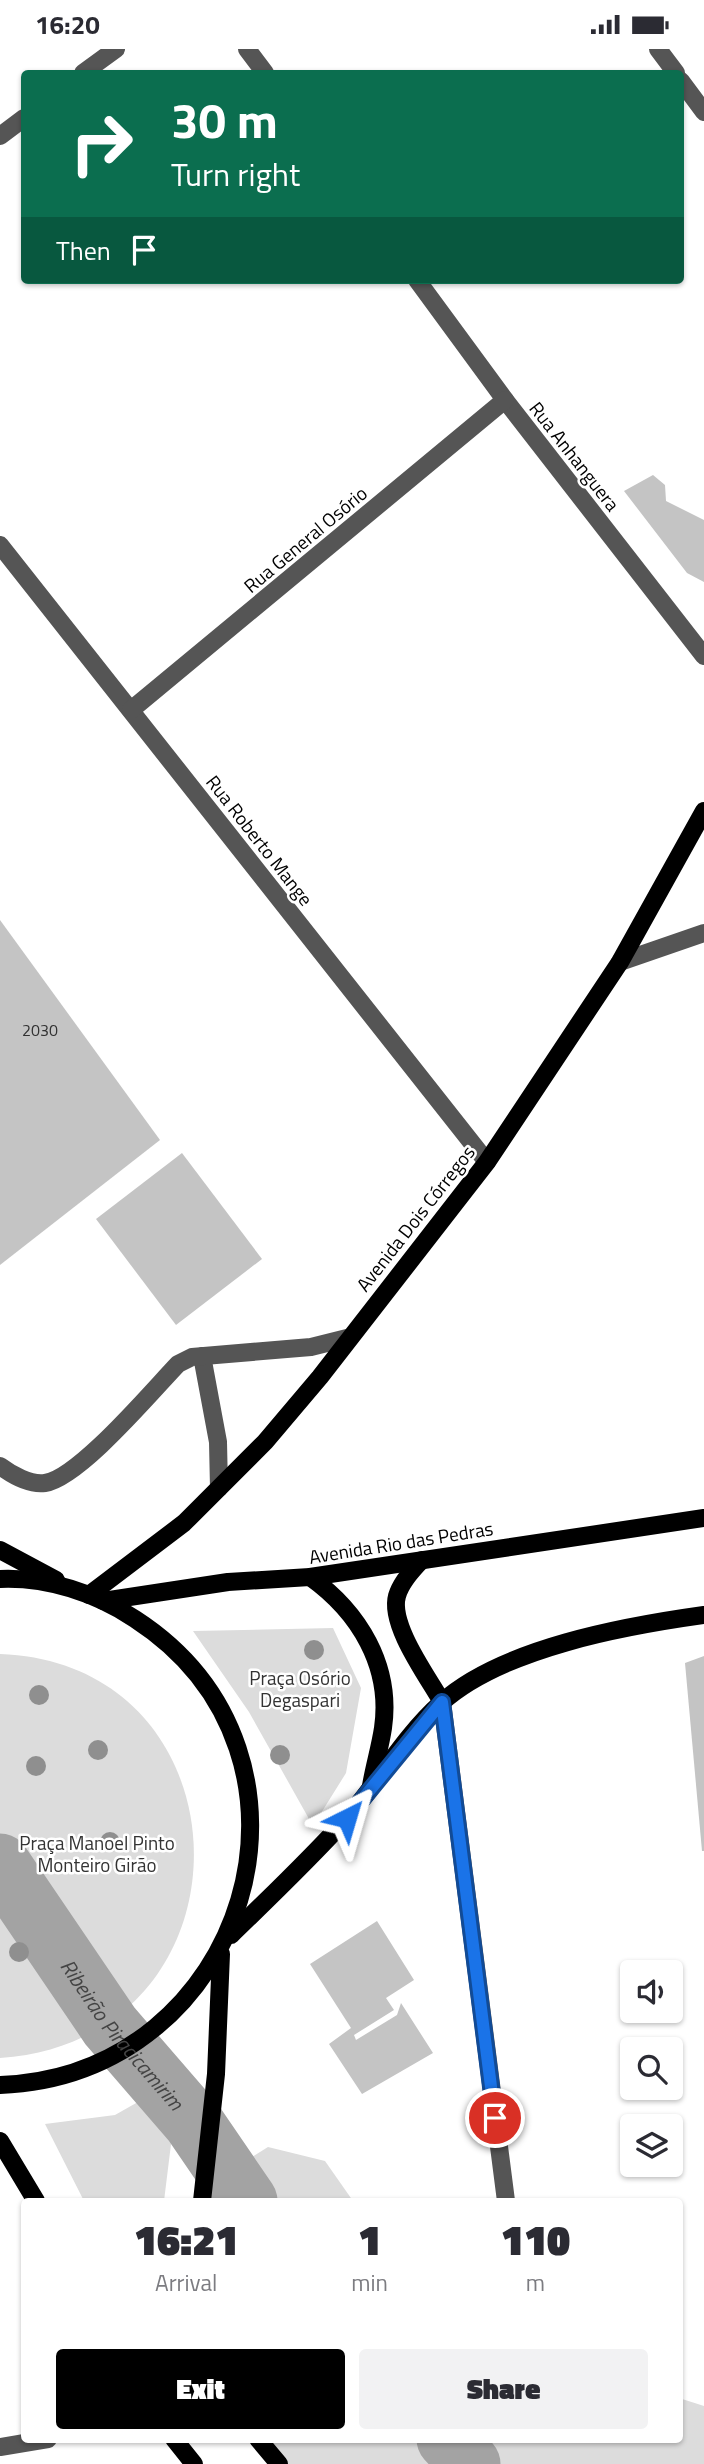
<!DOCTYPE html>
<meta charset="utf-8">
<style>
:root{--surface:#fff;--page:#f2f2f3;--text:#2b2b33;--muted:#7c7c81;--accent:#000}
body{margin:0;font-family:"Titillium Web",sans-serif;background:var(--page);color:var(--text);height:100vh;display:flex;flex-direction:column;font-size:26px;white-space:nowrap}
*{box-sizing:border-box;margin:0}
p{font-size:23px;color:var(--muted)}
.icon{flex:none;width:38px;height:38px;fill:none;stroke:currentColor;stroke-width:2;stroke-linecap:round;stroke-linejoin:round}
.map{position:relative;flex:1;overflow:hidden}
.panel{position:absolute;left:21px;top:2149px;width:662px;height:245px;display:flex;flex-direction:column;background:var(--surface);border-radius:7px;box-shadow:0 2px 5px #0004}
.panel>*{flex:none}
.guide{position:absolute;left:21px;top:21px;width:663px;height:214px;border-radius:7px;box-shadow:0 2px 5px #0004;background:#0b6e4f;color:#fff;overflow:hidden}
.tools{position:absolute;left:620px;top:1911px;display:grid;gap:14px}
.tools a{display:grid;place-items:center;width:63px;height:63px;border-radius:7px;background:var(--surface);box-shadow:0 2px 5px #0004;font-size:35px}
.pin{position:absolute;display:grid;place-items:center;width:60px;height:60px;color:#fff;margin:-30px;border:4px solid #fff;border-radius:50%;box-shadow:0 2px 7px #0007}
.me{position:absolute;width:77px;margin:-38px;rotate:40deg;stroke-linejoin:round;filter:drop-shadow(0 0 5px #0008)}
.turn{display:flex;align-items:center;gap:24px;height:147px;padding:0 35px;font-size:32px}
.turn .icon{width:91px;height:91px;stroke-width:2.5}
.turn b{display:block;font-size:49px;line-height:60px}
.then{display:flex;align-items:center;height:66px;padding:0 35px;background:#0003;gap:14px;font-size:26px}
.eta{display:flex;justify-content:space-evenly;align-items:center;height:119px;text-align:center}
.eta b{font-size:42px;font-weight:800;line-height:49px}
.cta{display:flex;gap:14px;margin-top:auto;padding:14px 35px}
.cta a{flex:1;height:80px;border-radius:7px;background:var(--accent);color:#fff;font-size:28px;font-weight:800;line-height:80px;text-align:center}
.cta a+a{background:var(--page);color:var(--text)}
.status{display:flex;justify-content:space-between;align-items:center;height:49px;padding:0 35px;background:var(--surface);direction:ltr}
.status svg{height:19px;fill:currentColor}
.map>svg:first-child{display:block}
.green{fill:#dcdcdc}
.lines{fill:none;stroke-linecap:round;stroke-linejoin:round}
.river{stroke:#a3a3a3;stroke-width:61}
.building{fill:#c4c4c4}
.minor{stroke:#555;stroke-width:18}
.major{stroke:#000;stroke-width:18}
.tree{fill:#8f8f8f}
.route-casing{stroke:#114b97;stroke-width:18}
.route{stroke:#1a73e8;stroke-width:12}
.labels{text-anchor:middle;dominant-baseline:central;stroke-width:5;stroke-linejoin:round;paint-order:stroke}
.number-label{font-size:16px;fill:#313131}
.street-label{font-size:19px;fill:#000;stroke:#fff}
.park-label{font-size:19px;fill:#333;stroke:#fff}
.water-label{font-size:21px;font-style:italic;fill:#444;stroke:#fff}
</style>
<div class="status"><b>16:20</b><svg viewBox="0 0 49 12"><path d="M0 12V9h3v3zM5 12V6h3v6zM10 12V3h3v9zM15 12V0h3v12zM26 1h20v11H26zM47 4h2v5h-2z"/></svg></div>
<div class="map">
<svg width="704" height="2415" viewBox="0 0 704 2415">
<rect width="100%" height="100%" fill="#fff"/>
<g class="green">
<polygon points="333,1579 361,1639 346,1724 313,1777 249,1663 193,1582"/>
<path d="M0,1605C255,1614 262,1991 0,2009Z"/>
<polygon points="152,2045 173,2079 164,2152 84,2152 45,2075 115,2066"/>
<polygon points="268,2098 325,2112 353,2152 216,2152 223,2126"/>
<polygon points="679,2349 704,2357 704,2415 285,2415 268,2391 679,2390"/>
</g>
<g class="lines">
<g class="river">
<path id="s1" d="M0,1815L110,1977L193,2073L247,2152"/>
<polyline points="447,2390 470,2415"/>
</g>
</g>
<g class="building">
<polygon points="653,426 665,436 666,452 704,471 704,533 687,524 624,442"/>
<polygon points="0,871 160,1091 0,1216"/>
<polygon points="182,1104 262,1210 176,1276 96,1170"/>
<polygon points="704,1607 704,1802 702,1802 685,1614"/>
<polygon points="377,1872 414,1931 386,1949 394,1961 354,1986 356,1991 397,1966 401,1954 433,2004 362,2045 329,1995 351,1979 310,1915"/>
</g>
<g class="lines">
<g class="minor">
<polyline points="247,0 265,24"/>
<polyline points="658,0 676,24"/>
<polyline points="83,24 116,0"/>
<polyline points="681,32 704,63"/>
<polyline points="0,87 24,69"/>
<polyline points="417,231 505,351 704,607"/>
<polyline points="0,496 487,1113"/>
<polyline points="131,661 505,351"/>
<polyline points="620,913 704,884"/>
<polyline points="202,1307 218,1393 219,1439"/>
<path d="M0,1417C12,1426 30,1436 45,1434C79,1429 152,1342 178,1315L192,1308L311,1298L347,1289"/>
<polyline points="442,1653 506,2152"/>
<polyline points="0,2398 48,2390"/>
</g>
<g class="major">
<polyline points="0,1501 56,1531"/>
<path d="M422,1511C412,1521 401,1533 397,1547C389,1576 428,1628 442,1653"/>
<path d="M310,1528C359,1563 392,1617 383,1679C380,1699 374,1718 371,1737"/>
<path d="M0,1530C47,1528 96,1544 135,1570C346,1707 247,2027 0,2036"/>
<polyline points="89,1546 184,1474 265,1393 320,1328 487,1113 620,913 704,762"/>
<polyline points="103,1552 228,1533 310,1528 704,1469"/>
<path d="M231,1886C270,1848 310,1810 347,1769C379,1732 404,1687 441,1654C502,1599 625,1577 704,1566"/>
<polyline points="0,2092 36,2152"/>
<polyline points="202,2152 216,2025 221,1905"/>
<polyline points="174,2390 194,2415"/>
<polyline points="258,2390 279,2415"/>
</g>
</g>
<g class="tree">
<circle cx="314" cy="1601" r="10"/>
<circle cx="39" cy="1646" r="10"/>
<circle cx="98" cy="1701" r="10"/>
<circle cx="280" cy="1706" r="10"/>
<circle cx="36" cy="1717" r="10"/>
<circle cx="110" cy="1793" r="10"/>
<circle cx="19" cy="1903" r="10"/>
</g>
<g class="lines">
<g class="route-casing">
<polyline id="route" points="347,1769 442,1653 495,2069"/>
</g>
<use href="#route" class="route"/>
</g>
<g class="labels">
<g class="number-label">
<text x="40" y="981">2030</text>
</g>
<g class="street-label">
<text transform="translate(575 407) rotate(52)">Rua Anhanguera</text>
<text transform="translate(305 490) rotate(-40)">Rua General Osório</text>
<text transform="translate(260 791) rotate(52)">Rua Roberto Mange</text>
<text transform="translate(415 1169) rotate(-52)">Avenida Dois Córregos</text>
<text transform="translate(401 1493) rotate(-9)">Avenida Rio das Pedras</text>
</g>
<g class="park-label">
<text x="300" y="1628">Praça Osório<tspan x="300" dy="22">Degaspari</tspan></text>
<text x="97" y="1793">Praça Manoel Pinto<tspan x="97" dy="22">Monteiro Girão</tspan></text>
</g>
<g class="water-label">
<text stroke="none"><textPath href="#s1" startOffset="210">Ribeirão Piracicamirim</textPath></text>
</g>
</g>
</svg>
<div class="tools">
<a><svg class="icon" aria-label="sound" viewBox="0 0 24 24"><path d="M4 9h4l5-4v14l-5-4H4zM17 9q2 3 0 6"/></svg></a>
<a><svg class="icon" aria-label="search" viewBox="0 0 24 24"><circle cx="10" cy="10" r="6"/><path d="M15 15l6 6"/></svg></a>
<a><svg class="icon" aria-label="layers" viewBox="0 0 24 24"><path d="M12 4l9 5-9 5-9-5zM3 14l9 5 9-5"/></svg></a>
</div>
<div class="pin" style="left:495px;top:2069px;background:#d93025"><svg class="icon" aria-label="arrive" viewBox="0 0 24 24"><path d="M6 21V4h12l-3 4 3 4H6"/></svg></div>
<svg class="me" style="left:347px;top:1769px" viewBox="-20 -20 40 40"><path d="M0-17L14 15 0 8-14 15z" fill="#1a73e8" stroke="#fff" stroke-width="4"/></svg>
<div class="guide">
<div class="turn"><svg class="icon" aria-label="right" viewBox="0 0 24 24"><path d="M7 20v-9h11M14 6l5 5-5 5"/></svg><div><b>30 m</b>Turn right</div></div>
<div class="then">Then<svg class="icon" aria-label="arrive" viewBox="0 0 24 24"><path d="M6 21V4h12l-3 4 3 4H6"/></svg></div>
</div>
<section class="panel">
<div class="eta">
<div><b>16:21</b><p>Arrival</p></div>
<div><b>1</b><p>min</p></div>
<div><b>110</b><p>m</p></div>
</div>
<div class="cta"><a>Exit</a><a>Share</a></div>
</section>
</div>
